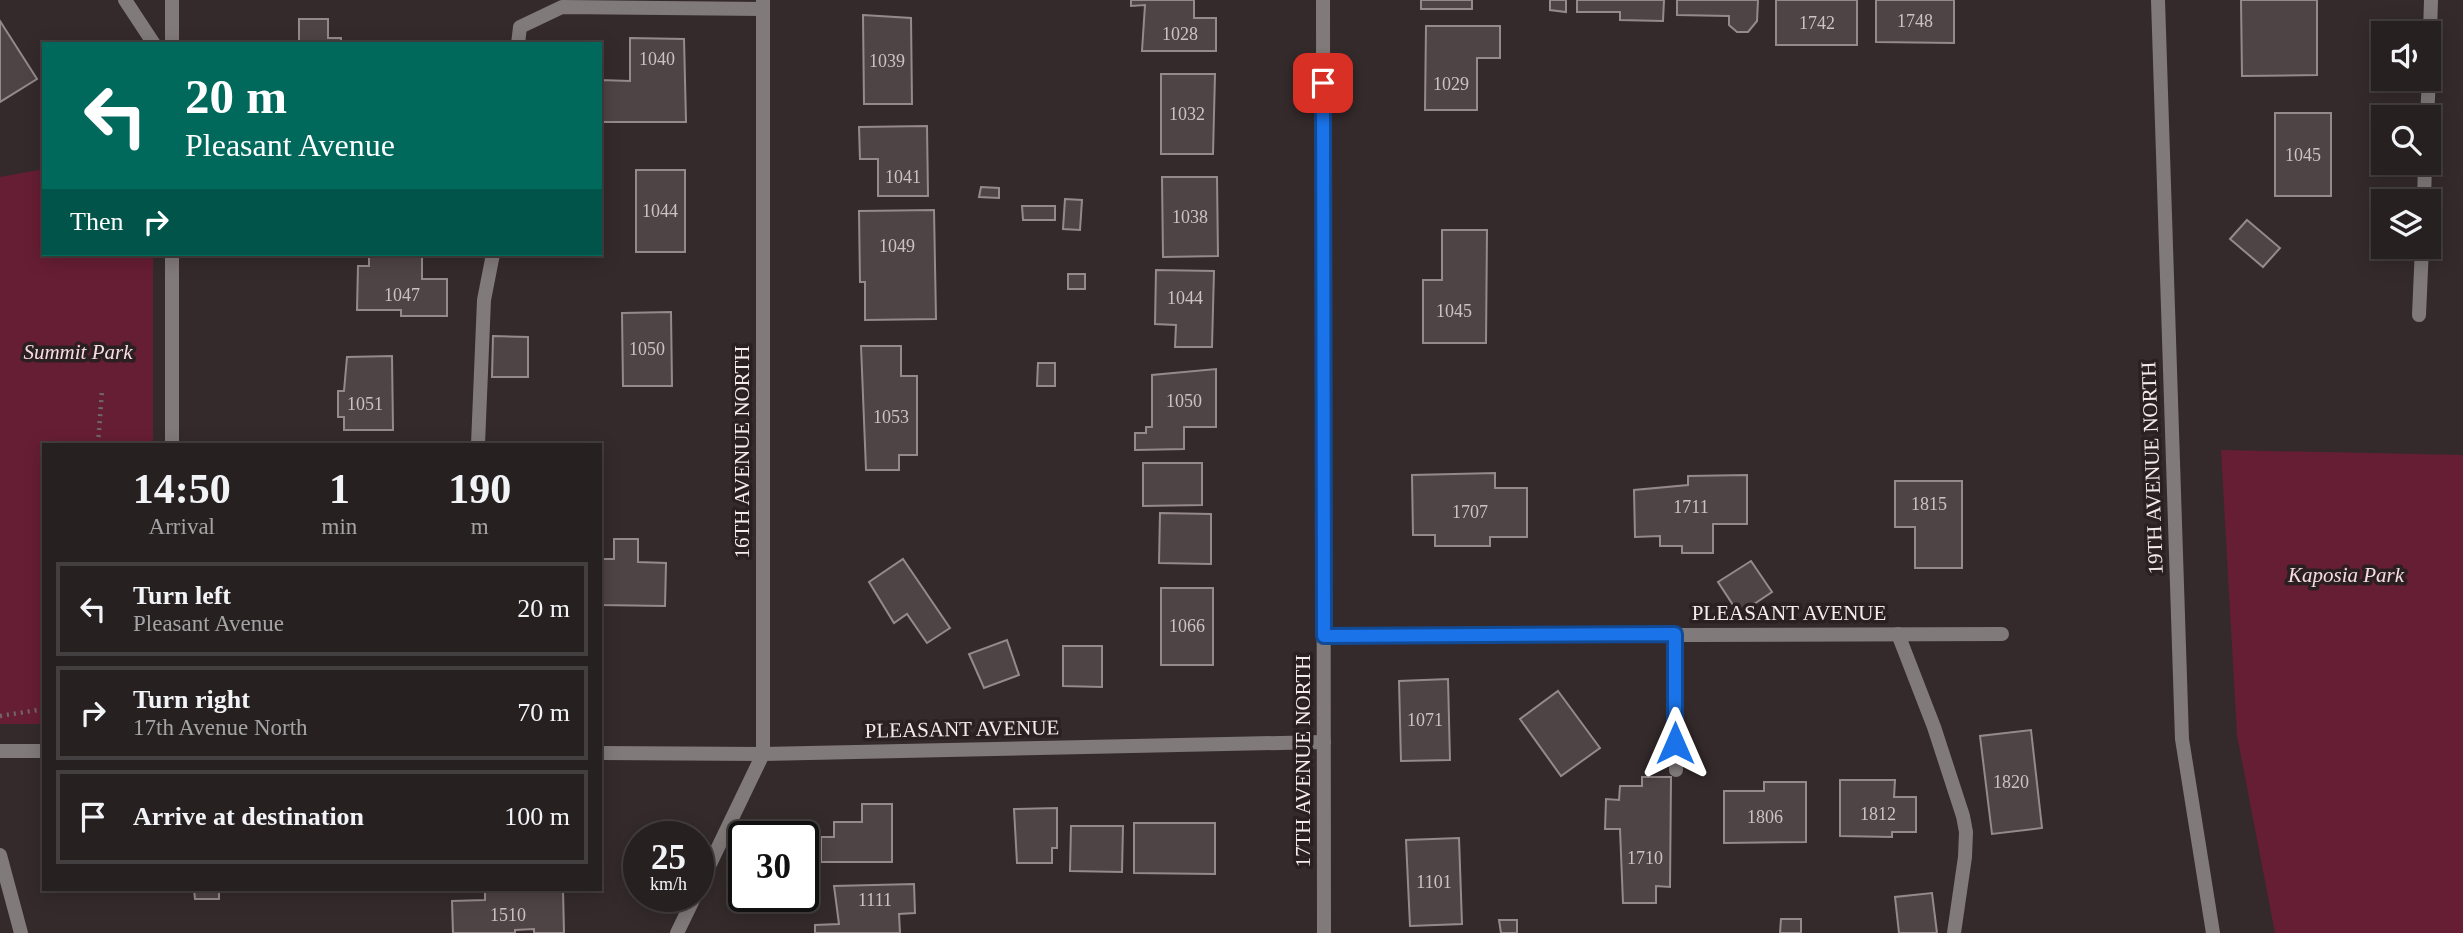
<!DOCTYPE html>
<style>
:root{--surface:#272021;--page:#332d2e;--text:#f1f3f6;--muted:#a4a3a5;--line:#433e3f}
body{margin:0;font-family:Georgia,serif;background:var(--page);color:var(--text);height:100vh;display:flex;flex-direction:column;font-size:26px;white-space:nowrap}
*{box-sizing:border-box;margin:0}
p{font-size:23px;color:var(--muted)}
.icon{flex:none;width:38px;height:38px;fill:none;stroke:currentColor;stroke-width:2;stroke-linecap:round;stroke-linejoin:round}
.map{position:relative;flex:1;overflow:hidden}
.sheet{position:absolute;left:42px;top:443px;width:560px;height:448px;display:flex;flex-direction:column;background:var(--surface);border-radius:0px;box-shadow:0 4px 18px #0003,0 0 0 2px var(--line)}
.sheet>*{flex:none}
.guide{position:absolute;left:42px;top:42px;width:560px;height:214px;border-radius:0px;box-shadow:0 4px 18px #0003,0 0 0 2px var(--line);background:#00695c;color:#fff;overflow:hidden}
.fabs{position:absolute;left:2371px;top:21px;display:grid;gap:14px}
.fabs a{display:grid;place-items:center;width:70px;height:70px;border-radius:0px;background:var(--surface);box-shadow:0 4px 18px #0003,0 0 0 2px var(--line);font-size:35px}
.speed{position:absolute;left:623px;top:821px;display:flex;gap:14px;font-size:35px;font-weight:700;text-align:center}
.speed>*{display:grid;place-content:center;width:91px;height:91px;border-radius:50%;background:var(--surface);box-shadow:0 4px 18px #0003,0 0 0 2px var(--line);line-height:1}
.speed small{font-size:18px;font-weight:400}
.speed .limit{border:4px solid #111;border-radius:10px;background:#fff;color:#111}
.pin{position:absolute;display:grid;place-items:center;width:60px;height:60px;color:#fff;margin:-30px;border-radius:14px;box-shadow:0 4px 10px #0006}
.me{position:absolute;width:77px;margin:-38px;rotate:0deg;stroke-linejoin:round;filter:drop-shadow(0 0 5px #0008)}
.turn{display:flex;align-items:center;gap:24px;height:147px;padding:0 28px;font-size:32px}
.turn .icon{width:91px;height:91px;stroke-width:2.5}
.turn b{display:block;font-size:49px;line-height:60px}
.then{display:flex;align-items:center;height:66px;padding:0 28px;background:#0003;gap:14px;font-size:26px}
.eta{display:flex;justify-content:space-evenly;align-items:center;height:119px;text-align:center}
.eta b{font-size:42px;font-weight:700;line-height:49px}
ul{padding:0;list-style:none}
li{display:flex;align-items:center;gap:21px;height:94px;margin:0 14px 10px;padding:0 14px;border:4px solid var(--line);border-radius:0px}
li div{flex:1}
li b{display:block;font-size:26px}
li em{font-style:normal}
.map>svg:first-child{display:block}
.green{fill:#661e34}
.building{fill:#4e4345;stroke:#96898b;stroke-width:2}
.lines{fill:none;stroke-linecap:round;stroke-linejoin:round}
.path{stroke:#716869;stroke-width:4.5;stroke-dasharray:2 5;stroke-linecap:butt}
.service{stroke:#807a7b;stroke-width:14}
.minor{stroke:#807a7b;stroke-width:14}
.tertiary{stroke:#807a7b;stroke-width:14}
.route-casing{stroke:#114b97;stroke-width:18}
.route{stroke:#1a73e8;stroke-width:12}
.labels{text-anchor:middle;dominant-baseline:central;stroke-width:7;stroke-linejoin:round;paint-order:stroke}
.number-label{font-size:18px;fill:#cac2c3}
.park-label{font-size:21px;font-style:italic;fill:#f7dce0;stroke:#2a2022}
.street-label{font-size:21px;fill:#f3eced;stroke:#2a2022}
</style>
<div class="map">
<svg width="2463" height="933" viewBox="0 0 2463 933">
<rect width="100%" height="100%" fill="#342a2c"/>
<g class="green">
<polygon points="44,169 44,254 153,254 153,444 44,444 44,724 0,724 0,177"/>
<polygon points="2221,450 2463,455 2463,933 2275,933 2237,735"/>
</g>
<g class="building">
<polygon points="1131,0 1194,0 1194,18 1216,18 1216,51 1142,51 1145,5 1131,6"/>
<rect x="1421" y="0" width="51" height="9"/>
<polygon points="1550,0 1566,0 1566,12 1550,10"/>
<polygon points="1577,0 1664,0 1663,21 1620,20 1620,12 1577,12"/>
<polygon points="1677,0 1758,0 1757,21 1748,32 1737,32 1729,25 1729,16 1677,15"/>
<rect x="1776" y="0" width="81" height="45"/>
<polygon points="1876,0 1954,0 1954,43 1876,42"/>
<polygon points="2241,0 2317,0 2317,75 2242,76"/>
<polygon points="863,15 911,18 912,104 864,104"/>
<polygon points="299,19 328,19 328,38 341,38 341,44 299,44"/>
<polygon points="0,21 37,79 0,102"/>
<polygon points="1426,26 1500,26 1500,58 1477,58 1477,110 1425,110"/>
<polygon points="630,38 684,39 686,122 601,122 601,80 630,81"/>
<polygon points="1161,74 1215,74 1213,154 1161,154"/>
<rect x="2275" y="113" width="56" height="83"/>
<polygon points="927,126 928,196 878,196 878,159 860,159 859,127"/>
<rect x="636" y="170" width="49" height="82"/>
<polygon points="1162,177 1217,177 1218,256 1163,257"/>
<polygon points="981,187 999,188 999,198 979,197"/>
<polygon points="1065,199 1082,200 1080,230 1063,229"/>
<polygon points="1022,206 1055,206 1055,220 1023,220"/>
<polygon points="934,210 936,319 865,320 865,282 860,282 859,211"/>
<polygon points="2247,220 2280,248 2263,267 2230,239"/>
<polygon points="1442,230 1487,230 1486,343 1423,343 1423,280 1442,280"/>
<polygon points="369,254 422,254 422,279 447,279 447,316 401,316 401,310 357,310 358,266 369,266"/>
<polygon points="1156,270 1214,271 1212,347 1175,347 1176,325 1155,324"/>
<rect x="1068" y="274" width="17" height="15"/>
<polygon points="671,312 672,386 623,386 622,313"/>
<polygon points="493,336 528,337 528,377 492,377"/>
<polygon points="861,346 901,346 901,376 917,376 917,455 899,455 899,470 866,470"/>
<polygon points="392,356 393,430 344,430 344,417 338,417 338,391 344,391 347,357"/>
<polygon points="1038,363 1055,363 1055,386 1037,386"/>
<polygon points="1216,369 1216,427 1184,427 1184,449 1135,450 1135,433 1146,433 1146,427 1152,427 1152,375"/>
<polygon points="1143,463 1202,463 1202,505 1143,506"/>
<polygon points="1495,473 1495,488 1527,488 1527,537 1490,537 1490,546 1435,546 1435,535 1413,535 1412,475"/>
<polygon points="1747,475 1747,524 1713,524 1713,553 1682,553 1682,546 1660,546 1660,536 1635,537 1634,490 1688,485 1688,476"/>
<polygon points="1895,481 1962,481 1962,568 1915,568 1915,527 1895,527"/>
<polygon points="1160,513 1211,514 1211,564 1159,563"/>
<polygon points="614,539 638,539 638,562 666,563 665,606 600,605 600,559 614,559"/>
<polygon points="903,559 950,628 927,643 907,614 894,623 869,582"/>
<polygon points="1751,561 1772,592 1739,614 1718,582"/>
<rect x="1161" y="588" width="52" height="77"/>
<polygon points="1007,640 1019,675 984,688 969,654"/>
<polygon points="1063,646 1102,646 1102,687 1063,686"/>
<polygon points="1448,679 1450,760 1401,761 1399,681"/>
<polygon points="1558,691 1600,748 1561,776 1520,719"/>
<polygon points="2031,730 2042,828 1992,834 1980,736"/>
<polygon points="1642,777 1671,777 1670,887 1656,886 1656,903 1623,903 1620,829 1605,829 1606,799 1619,800 1620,786 1642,786"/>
<polygon points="1840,780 1895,780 1894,797 1916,797 1916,832 1892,832 1892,837 1840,836"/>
<polygon points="1764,782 1806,782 1806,842 1724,843 1724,791 1764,791"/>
<polygon points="862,804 892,804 892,862 821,862 821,837 834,837 834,822 862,822"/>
<polygon points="1057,808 1057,848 1052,848 1052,863 1017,863 1014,809"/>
<polygon points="1134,823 1215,823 1215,874 1134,873"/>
<polygon points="1071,826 1123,826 1122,872 1070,871"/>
<polygon points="1459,838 1462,924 1410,926 1406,840"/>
<polygon points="914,884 915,913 899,914 900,933 815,933 815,925 839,924 834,886"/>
<polygon points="194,889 219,889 219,899 195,899"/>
<polygon points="563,890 564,933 534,933 534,929 515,930 515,933 453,933 452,901 485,900 485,892"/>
<polygon points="1932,893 1937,933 1899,933 1895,897"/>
<polygon points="1781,919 1801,919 1801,933 1780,933"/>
<polygon points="1499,920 1517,920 1517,933 1501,933"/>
</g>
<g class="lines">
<g class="path">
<polyline points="98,444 102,391"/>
<polyline points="0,716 44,709"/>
</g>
<g class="service">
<polyline points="125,0 154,44"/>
<polyline points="518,44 520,27 562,7 763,9"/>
<polyline points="478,444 484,300 493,254"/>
<polyline points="1898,634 1934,727 1963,816 1966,832 1965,857 1954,933"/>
</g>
<g class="minor">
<polyline points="172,0 172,44"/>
<polyline points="1323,0 1324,933"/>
<polyline points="2429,66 2431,0"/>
<polyline points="2427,117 2429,79"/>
<polyline points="2424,201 2425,163"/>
<polyline points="172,254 172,444"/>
<polyline points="2419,315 2422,247"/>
<polyline points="1675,634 1676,770"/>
<polyline points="1324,636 2002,634"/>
<polyline points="0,751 44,751"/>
<polyline points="600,753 763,754 1324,742"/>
<polyline points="0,855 21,933"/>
<polyline points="698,889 763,754 763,0"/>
<polyline points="677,933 695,896"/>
</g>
<polyline class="tertiary" points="2158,0 2182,739 2213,933"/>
</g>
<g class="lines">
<g class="route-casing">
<polyline id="route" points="1323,83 1324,636 1675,634 1675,743"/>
</g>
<use href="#route" class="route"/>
</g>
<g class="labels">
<g class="number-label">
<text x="1915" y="21">1748</text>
<text x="1817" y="23">1742</text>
<text x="1180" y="34">1028</text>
<text x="657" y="59">1040</text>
<text x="887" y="61">1039</text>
<text x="1451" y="84">1029</text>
<text x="1187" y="114">1032</text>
<text x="2303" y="155">1045</text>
<text x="903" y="177">1041</text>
<text x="660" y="211">1044</text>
<text x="1190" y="217">1038</text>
<text x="897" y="246">1049</text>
<text x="402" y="295">1047</text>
<text x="1185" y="298">1044</text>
<text x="1454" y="311">1045</text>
<text x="647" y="349">1050</text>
<text x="1184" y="401">1050</text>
<text x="365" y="404">1051</text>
<text x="891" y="417">1053</text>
<text x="1929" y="504">1815</text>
<text x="1691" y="507">1711</text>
<text x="1470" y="512">1707</text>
<text x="1187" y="626">1066</text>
<text x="1425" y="720">1071</text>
<text x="2011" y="782">1820</text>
<text x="1878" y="814">1812</text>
<text x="1765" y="817">1806</text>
<text x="1645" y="858">1710</text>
<text x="1434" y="882">1101</text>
<text x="875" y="900">1111</text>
<text x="508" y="915">1510</text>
</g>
<g class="park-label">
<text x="78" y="352">Summit Park</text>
<text x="2346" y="575">Kaposia Park</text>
</g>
<g class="street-label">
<text transform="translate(742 452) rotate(-90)">16TH AVENUE NORTH</text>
<text transform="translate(2152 468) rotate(-92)">19TH AVENUE NORTH</text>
<text x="1789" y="613">PLEASANT AVENUE</text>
<text transform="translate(962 729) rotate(-1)">PLEASANT AVENUE</text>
<text transform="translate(1303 761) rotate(-90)">17TH AVENUE NORTH</text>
</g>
</g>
</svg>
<div class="fabs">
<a><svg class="icon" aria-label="sound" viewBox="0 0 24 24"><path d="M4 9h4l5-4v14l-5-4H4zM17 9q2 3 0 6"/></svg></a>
<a><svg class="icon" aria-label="search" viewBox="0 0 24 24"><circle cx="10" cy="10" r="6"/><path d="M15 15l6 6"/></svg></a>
<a><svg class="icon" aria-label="layers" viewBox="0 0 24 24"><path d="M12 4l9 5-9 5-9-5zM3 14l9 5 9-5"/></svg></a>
</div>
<div class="speed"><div>25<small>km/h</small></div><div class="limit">30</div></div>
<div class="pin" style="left:1323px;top:83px;background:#d93025"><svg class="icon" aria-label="arrive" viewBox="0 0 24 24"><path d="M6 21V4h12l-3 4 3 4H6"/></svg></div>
<svg class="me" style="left:1675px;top:743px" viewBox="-20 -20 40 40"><path d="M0-17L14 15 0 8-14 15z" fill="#1a73e8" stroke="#fff" stroke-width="4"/></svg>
<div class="guide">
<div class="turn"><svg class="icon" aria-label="left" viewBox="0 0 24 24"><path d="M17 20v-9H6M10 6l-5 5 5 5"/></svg><div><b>20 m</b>Pleasant Avenue</div></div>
<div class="then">Then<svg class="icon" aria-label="right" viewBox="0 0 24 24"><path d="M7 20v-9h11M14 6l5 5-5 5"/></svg></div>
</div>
<section class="sheet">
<div class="eta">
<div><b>14:50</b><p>Arrival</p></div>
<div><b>1</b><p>min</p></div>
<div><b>190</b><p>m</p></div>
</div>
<ul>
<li><svg class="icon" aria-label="left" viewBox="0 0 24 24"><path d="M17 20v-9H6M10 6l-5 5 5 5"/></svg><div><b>Turn left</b><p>Pleasant Avenue</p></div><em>20 m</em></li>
<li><svg class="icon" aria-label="right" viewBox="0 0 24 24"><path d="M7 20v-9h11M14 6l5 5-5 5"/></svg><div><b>Turn right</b><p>17th Avenue North</p></div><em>70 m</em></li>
<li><svg class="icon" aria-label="arrive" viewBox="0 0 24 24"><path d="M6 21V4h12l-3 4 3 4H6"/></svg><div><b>Arrive at destination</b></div><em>100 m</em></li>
</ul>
</section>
</div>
